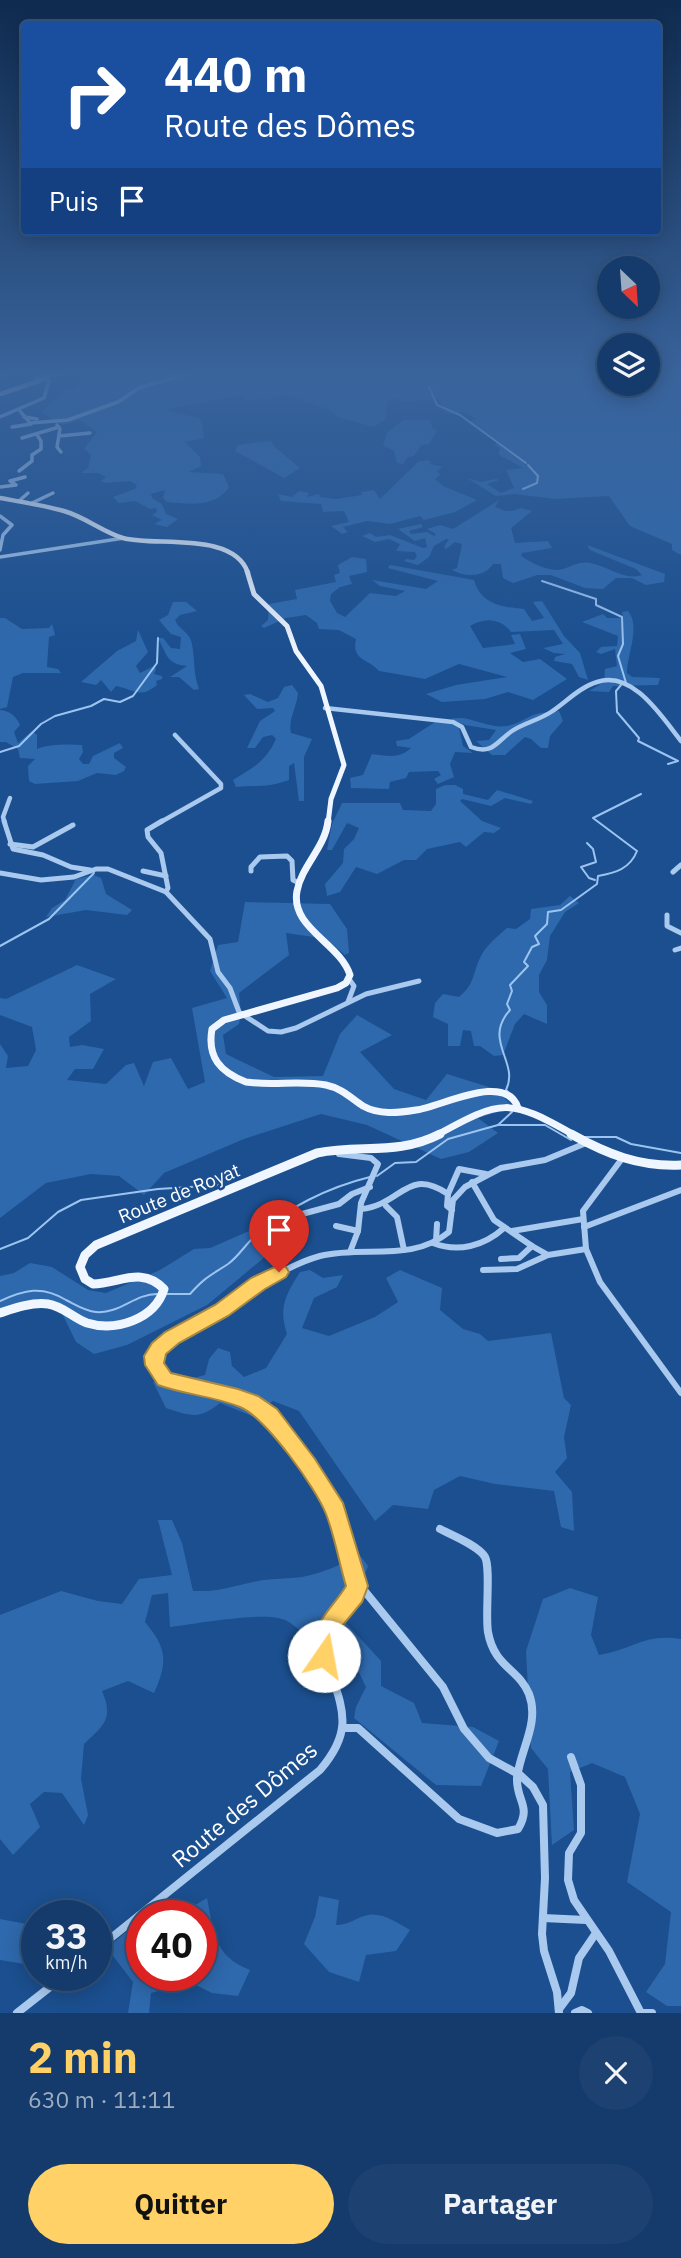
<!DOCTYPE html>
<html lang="fr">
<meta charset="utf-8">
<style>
:root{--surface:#143b6b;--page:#1d4271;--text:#f1f3f6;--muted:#9dadc1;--line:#33557e;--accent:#ffd166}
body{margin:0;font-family:"IBM Plex Sans",sans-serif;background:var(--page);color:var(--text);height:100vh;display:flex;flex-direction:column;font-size:26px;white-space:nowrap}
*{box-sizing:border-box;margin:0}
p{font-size:23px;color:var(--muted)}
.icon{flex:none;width:38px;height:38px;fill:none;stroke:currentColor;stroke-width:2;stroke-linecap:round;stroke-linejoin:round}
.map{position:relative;height:2013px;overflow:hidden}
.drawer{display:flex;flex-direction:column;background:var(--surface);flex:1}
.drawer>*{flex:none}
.banner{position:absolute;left:21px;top:21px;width:640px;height:214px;border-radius:7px;box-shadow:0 4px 18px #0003,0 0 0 2px var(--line);background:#1a4fa0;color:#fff;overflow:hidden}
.needle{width:46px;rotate:155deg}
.controls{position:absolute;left:597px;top:256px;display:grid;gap:14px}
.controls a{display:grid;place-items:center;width:63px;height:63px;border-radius:50%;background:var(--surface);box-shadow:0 4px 18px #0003,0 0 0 2px var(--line);font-size:35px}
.speed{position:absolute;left:21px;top:1900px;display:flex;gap:14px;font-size:35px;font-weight:700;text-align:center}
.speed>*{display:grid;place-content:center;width:91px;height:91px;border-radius:50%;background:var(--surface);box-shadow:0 4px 18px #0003,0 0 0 2px var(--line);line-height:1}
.speed small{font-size:18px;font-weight:400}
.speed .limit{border:10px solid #d22;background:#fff;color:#111}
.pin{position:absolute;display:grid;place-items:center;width:60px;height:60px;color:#fff;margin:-72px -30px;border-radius:50% 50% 50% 0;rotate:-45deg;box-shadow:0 0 7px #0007}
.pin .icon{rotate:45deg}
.me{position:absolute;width:77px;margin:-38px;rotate:12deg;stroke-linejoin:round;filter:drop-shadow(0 0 5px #0008)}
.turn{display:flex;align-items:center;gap:24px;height:147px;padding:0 28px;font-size:32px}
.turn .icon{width:91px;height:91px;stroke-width:2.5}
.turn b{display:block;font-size:49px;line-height:60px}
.then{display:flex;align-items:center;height:66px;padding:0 28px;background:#0003;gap:14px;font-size:26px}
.round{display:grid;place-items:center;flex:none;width:74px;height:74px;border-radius:37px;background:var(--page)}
.headline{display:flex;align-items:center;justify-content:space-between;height:119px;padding:0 28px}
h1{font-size:42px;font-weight:700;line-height:52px;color:var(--accent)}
.action{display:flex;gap:14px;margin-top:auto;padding:14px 28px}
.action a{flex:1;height:80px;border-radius:42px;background:var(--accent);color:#111;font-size:28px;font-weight:700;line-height:80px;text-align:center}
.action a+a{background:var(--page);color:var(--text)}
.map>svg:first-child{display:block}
.green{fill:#2e69ad}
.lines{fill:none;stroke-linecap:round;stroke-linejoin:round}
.stream{stroke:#9cc4f0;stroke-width:2}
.minor-far4{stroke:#a9c9ee;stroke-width:3.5}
.minor-far3{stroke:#a9c9ee;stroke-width:4.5}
.minor-far2{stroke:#a9c9ee;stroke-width:5}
.minor-far1{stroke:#a9c9ee;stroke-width:6}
.minor{stroke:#a9c9ee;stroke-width:8}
.major-far3{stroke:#f0f6ff;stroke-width:4.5}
.major-far2{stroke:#f0f6ff;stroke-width:5}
.major-far1{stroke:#f0f6ff;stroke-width:7}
.major{stroke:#f0f6ff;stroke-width:9}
.route{fill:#ffd166;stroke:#a68842;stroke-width:2}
.labels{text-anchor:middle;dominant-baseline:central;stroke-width:5;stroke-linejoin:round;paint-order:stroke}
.street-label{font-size:19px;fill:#fff;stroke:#1b4f8f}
.near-street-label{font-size:23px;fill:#fff;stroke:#1b4f8f}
</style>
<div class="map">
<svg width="681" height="2013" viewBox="0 0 681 2013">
<rect width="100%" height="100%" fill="#1b4f8f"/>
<g class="green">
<path d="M74,372H609V383H648V372H681V555L672,550V544L630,526L609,496L555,499L515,494L496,496L467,478L481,482L496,479L499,480L487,484L501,493L514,488L506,470L523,468L498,454L500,448L494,445L500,442L467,422L477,419L463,412L449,414L445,412L444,407L437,399L404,402L393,397L387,402L386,419L374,427L338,417L328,409L285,395L273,396L272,399L247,400L240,395L166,410L201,419L204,438L185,442L200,457L201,466L189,472L223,474L229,487C215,508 189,504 167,502L163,498L165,490L151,494L152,498L162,504L166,514L178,519L167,527L154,524L162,520L152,515L157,512L156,508L150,509L135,501L119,503L113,497L135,489L137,485L130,481L105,483L101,481L106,477L98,473H81L88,468L91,455L84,449L97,432L80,420L62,425L41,412L64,391L75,388L81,378Z"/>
<polygon points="403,420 430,420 433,429 437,430 429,444 421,445 414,456 408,457 403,464 397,463 394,451 383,445 387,433"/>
<polygon points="271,441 275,447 300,468 284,478 235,451 238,445"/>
<polygon points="427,460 431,462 430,464 443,467 437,471 440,475 435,479 443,486 477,500 455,512 424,520 420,516 390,524 367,521 343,527 348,532 342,534 331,526 349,522 344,511 323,512 321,504 281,501 278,494 292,497 299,491 309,493 307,497 319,494 320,497 336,499 362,495 361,492 374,490 380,499 418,462"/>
<path d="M499,500L495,507C506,512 510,512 521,508L532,511L511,528L515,543L548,541L552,548L522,553L521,556C532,563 550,573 563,569C574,566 578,561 590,563C608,566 624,581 642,575L636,569L590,550L587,545L665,574L664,582L646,585L632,578H616L603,589L585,588L551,575H537L513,583L503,578L501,564H493C484,578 465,577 452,570L457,568L462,544L455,542L446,549L444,547L449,539H446L434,546L429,557L418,565L404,561L406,559L414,560L417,556L415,552L396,551L400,544L389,539L375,542L362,536L370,533L376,537L390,535L423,548L427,547L425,538L415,541L398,529L421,524L423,527L409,531L411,534L427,532L434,536L436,534L427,529L440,525L453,529Z"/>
<path d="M352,557L366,559L367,572L349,576L352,584L340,587L331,594L330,601L337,613L345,617L370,593L396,596L405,591L380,586L372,580L426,589L438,581L388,568L390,565L474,580C481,605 503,607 524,609L532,621L544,618L533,602L542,601L564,636L580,653L588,680L579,677L572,664L554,661L555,657L565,654L554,653L543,648L563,644L554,630L511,632C501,618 484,617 470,626L483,648L515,644L511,635L520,634L526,649L510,653L523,662L540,659L567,679L533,700L508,692L485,699L442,702L426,694L456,685L507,677L459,664L425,679L379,671C369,659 351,661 356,639L339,630L319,629L317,623L306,615L286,618L264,628L261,626L268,620L269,604L297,599L295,590L336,582L334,575L340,573L338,565Z"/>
<path d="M173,602H186L197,611L180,615L175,620C179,630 190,632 192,644C195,659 193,673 199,689L194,690L179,677H170L187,666C167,664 167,655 158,638H163L171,648L180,649L181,637L171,634L159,620L168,615Z"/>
<path d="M628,611C641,627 627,655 627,673L632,677L660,678L658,685L613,686L609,692L589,691L604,682L605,669L617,666L615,649L601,654L596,652L601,647L617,646L618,636L582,622L603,614L607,618H623L622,612Z"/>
<polygon points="0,618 5,618 22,629 49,628 52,624 55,635 49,637 47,667 58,669 61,673 23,673 13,677 7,707 0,709"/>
<path d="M138,630L148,652L136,666L140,673L154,666L156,669L154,674L162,676V679L156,681L157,685C140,699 135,690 116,686L111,692L101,680L96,685L81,682L117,651L136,641Z"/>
<path d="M292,685L298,693C297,707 288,719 291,733L312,739L304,757V801H299L294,763L289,766V780C267,788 259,785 236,787L233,780C253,768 266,761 276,739L272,735L263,737L255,748H247L260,721L275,711L273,708L257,709L244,695L250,694L268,702L278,698L284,687Z"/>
<path d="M0,710C10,711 16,716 20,725L14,732L18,743L32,731L37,735V749C49,744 68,744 82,745L83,752L79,759L83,764H89L93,756L120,743L123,748L114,753V758L126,767L124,771L116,775L97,773L78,781L35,784L29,781L28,766L35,759L20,758L18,749L6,742H0Z"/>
<path d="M559,711L563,721L550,736L548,748H541L531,739L525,737L505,755H492L476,741L489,740L496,730L465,725L451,719C469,714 487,729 506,726C515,725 523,720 531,716C539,712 550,712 559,711Z"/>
<path d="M435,722L450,723L459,728L463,746L473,753L455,752L450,764L454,777L438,784L434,779L441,775L438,771L409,772L406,778L390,782L389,789L351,788L350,778L363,775L372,754C387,756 400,759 411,748L397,746L396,741L409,739Z"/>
<polygon points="445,785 455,785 463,789 463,794 488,800 497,790 533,801 531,804 505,798 491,806 462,799 460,801 482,821 501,828 494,833 484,832 466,847 460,842 427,849 416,860 404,860 377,874 356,867 340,892 327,896 325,884 343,863 344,849 354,839 359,828 347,823 332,850 327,850 332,824 342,803 400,803 403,810 431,811 436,804 436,789"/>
<polygon points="94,875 101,878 106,894 132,910 127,915 86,910 46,917 52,908 65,900 76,879"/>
<path d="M570,896L579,903L565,912L550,936L547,960L539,975V992L547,1005V1024L524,1014L515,1024L503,1055L494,1056L480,1046H474L471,1031L463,1030L460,1046H448V1024L433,1017L435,1003L443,994L459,997C475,984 472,975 480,958C486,945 497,937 507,928L516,929L530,919L531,909L560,905Z"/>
<polygon points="245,902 330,904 347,929 349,953 345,955 323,936 314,937 286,933 289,955 239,993 241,1013 239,1024 223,1035 226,1054 274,1077 323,1076 340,1034 357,1015 392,1035 360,1052 394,1089 426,1100 447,1074 492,1088 510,1103 508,1109 478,1118 498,1133 469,1152 441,1159 367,1125 321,1114 244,1139 164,1173 144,1195 119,1176 91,1174 46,1183 0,1218 0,1044 8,1056 6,1068 28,1066 36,1050 32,1027 0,1015 0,998 6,999 77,965 116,979 90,994 91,1021 69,1037 70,1047 82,1045 104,1049 93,1069 75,1069 67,1080 106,1084 126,1065 134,1063 144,1086 153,1062 171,1058 188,1089 205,1082 192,1008 227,998 210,971 218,945 238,942"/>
<polygon points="272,1221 289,1237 207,1305 127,1345 94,1354 76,1342 56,1301 25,1301 0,1311 0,1276 14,1273 30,1263 52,1267 88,1290 106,1293 160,1270 194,1249 210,1248"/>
<path d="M310,1270L323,1278L343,1275L337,1287L314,1298L302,1328L329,1336L375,1317L398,1302L386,1278L400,1270L442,1288L440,1310L463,1329L480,1334L488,1341L551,1333L564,1398L571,1405L564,1437L567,1458L555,1472L572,1492L574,1531L561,1527L554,1491L495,1484L460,1476L434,1490L428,1509L393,1505L375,1521L299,1411L273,1401L252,1416L220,1403C199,1420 191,1416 166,1408L153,1382L186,1380L205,1375L209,1359L218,1348L230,1352L232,1366L244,1377L266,1368L287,1334C278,1308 286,1294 300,1272Z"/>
<path d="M158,1520H172L182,1543L193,1591C221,1592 231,1586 258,1581C273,1578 288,1579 302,1577C323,1573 341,1565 359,1554L368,1566L346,1623L381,1661V1686L414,1703L422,1723L473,1727L499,1741L481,1786L436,1785L354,1718L356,1707L366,1687C348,1646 347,1659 313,1640C303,1635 293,1622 282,1619C261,1612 194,1624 170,1627L168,1593L152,1595L145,1622C167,1648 168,1662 154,1693L128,1681L102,1691C114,1719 104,1725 84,1744L81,1779L88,1815L84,1825L62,1793L44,1792L30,1804L40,1827L13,1855L0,1839V1615L61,1591L98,1601L122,1604L139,1579L172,1575Z"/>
<path d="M570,1588L598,1597L591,1635L599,1655C632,1650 644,1633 681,1639V2006H667L646,1992L665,1964L671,1912L627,1882L640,1814L625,1777L592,1763L570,1772L574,1830L552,1845L548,1769L531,1748L526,1651L543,1599Z"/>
<path d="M319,1896L339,1900L336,1925C349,1925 355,1918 368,1915C382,1912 398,1923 410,1930L396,1951L366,1955L359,1982L329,1972L304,1944L315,1917Z"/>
<path d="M207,1898C214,1933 214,1956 250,1970L238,1996L212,1993L190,1982L151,1993L149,2013H128L133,1982L107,1948L142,1919V1976H201V1916H146L166,1900L187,1910Z"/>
<polygon points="0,1919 37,1926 37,1966 0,1960"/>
</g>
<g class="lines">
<g class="stream">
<polyline points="0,376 8,373"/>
<polyline points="429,387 437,405 460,415 526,463"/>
<polyline points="523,489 537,483 538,476 528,465"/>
<polyline points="542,581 596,599 596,605 622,617 623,644 618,656 626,683"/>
<polyline points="621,685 616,691 617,712 639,738 638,741 678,761 668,764"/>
<polyline points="0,752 19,746 41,724 55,716 91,706 104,699 120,702 133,696 157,663 158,638"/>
<polyline points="587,843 593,849 596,862 581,867 589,878 595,880"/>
<polyline points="0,946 49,919 94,873"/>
<path d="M508,1092L506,1090C520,1062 482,1041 510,1010L507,1004L512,991L510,985L528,966L524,962L532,947L539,944L535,936L547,924L548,912L561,910L597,884L598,876C615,873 630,869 637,851L593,818L641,794"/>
<polyline points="498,1125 512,1112"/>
<polyline points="584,1137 616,1137 631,1144 681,1153"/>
<polyline points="377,1176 395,1163 416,1162 448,1139 498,1125 545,1125 571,1140"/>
<polyline points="0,1249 28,1238 58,1212 81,1200 158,1189 221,1185"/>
<path d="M167,1294H190C205,1277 210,1276 228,1264C238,1257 245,1245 255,1236C286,1208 329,1187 370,1177"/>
<path d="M0,1301C24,1290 42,1285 66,1300C76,1305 85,1311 96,1312C120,1314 134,1294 157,1294"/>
</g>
<g class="minor-far4">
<polyline points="50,375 61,374"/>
<polyline points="35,379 38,377"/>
<polyline points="20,411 30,423 68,420 118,402 139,388 193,372"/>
<polyline points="0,417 44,398 49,381 43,378"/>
<polyline points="24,417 37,419"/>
<polyline points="57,425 60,429 57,447 61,452"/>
<polyline points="12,427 31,424"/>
<polyline points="59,436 90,433"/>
<polyline points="22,438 59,427"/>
<polyline points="19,471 32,461 32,455 41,449 41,441 37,435"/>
<polyline points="0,487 16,485 10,481 25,477"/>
<polyline points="19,501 28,493"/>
<polyline points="32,503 53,493"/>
<polyline points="0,516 12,525 3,535 0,550"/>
<polyline points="0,557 124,538"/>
</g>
<g class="minor-far3">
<path d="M325,708L453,722L462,727L471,747C493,755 496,742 512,731C524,723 539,720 551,712C566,702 580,687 597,682C633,670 662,717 681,741"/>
<polyline points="5,823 3,817 10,798"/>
<polyline points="159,823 221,788 221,784 175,735"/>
</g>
<g class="minor-far2">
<polyline points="4,821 13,849 43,855 71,867 90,870"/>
<polyline points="162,821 147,830 148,837 161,853 168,888 166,892"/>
<polyline points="10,844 33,847 73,825"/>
<polyline points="143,871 166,876"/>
<polyline points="251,871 251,867 260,857 287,856 292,861 293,880 299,883"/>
<polyline points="673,872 681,865"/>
<polyline points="0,873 41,880 74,877 96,869 108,869 166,892 210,939 218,972 230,988 239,1012 268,1031 281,1032 296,1028 366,994 419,981"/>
<polyline points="667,915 667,926 681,933"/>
<polyline points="675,950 681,948"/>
<polyline points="348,1002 354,986 349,979"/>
</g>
<g class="minor-far1">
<polyline points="339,1154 371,1158 378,1164 361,1203 358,1231 350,1252"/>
<polyline points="621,1160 583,1211 586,1249 600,1282 681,1393"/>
<polyline points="472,1182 494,1220 532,1246 548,1255 586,1249"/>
<polyline points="448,1194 459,1169 486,1174"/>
<polyline points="386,1206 397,1217 404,1250"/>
<path d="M361,1209C402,1205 407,1166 448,1194L447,1206L452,1210"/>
<polyline points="302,1214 339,1204 352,1194 370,1187"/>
<polyline points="336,1226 358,1231"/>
<polyline points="584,1227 681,1190"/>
<polyline points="512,1231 583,1219"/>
<polyline points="436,1241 437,1224"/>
<path d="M433,1243C458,1253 484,1246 504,1228"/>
<polyline points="501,1259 519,1258 532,1246"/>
<polyline points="483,1270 517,1269 548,1255"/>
<path d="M342,1526C328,1486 284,1415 244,1399C219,1389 191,1389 165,1380L154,1363C154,1355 157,1350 162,1344C178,1330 200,1323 218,1313C253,1293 280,1267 320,1256C365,1245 411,1263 449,1232L453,1200L465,1187L501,1168L545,1160L586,1143"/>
</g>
<g class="minor">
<polyline points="357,1586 363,1589 443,1687 464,1729 489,1758 520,1775 533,1787 543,1805 545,1878 542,1934 544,1951 557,1992 559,2013"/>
<path d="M345,1728H358L459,1819L497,1833L518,1829C532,1806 516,1801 517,1778C520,1750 540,1723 529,1694C519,1669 494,1667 488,1632C485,1615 491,1568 485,1557C479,1546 452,1535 440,1529"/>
<polyline points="571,1757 581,1785 581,1833 569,1853 568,1880 574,1900 609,1951 641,2013"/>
<polyline points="543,1918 586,1920"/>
<path d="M96,1950L320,1770C350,1735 346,1715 331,1674C327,1664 322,1653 324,1642C327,1620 348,1606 357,1586L341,1524"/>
<polyline points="559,2009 571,1993 579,1958 596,1933"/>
<polyline points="17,2013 64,1976"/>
<polyline points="575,2013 582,2010 588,2013"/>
<polyline points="641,2013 652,2013"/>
</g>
<g class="major-far3">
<polyline points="0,394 39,381 54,372"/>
<path d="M0,498C21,502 43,505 64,511C85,517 103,532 123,538C156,547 234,531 248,573"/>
</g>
<polyline class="major-far2" points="247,571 254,594 287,626 296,651 321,686 344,765 331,799 328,823"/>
<g class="major-far1">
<path d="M328,821C325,848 302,865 297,891C290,928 340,943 350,975L346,983L337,988L224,1020L212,1029C207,1057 220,1072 246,1082C273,1086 300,1080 326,1085C341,1088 351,1098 363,1106C379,1115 398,1113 416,1110C441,1107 506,1071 518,1108"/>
<path d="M437,1135C502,1099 509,1098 574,1135"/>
</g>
<g class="major">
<path d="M571,1134C607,1154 639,1167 681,1165"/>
<path d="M0,1313C15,1308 32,1302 48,1304C63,1306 73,1318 87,1323C116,1332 155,1319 164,1289C142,1266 120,1283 93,1284L85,1279L80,1267L85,1255L96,1245L317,1153C361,1144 397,1156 440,1134"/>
</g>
</g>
<linearGradient id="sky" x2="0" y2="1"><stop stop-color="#0f2b4f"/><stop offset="0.57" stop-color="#39639b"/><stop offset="1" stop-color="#39639b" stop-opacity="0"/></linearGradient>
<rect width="681" height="654" fill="url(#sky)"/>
<path class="route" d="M279,1265L286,1267L289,1272L286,1277L265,1289L228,1316L179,1343L166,1354L164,1363L171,1373L238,1389L258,1396L277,1409L315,1459L343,1503L368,1586L362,1602L338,1631L332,1664L324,1667L316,1664C302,1631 331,1611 346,1586C339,1563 335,1537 326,1514C316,1488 265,1417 240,1407C214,1396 185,1395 158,1385L145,1365L144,1356L152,1343L165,1332L215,1305L251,1278Z"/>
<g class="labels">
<g class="street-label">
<text transform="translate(179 1193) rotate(-22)">Route de Royat</text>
</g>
<g class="near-street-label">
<text transform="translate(244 1804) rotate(-40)">Route des Dômes</text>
</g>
</g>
</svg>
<div class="controls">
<a><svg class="needle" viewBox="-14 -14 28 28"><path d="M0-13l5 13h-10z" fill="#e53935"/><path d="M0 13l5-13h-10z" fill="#9dadc1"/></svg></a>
<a><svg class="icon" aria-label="layers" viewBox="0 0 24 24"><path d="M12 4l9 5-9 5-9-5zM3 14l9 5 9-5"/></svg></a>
</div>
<div class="speed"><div>33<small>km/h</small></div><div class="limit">40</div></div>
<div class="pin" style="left:279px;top:1272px;background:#d93025"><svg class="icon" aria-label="arrive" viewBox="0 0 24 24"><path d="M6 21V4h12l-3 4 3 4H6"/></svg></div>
<svg class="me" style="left:324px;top:1656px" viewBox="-20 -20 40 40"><circle r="19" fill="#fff"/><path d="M0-13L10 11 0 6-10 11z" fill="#ffd166"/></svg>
<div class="banner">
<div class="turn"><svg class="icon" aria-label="right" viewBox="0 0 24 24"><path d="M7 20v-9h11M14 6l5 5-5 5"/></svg><div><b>440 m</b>Route des Dômes</div></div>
<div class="then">Puis<svg class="icon" aria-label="arrive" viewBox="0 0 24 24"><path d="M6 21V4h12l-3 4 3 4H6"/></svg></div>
</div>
</div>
<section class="drawer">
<div class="headline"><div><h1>2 min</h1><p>630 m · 11:11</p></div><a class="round"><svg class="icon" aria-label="close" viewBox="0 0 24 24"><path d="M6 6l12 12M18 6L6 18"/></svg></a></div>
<div class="action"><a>Quitter</a><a>Partager</a></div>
</section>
